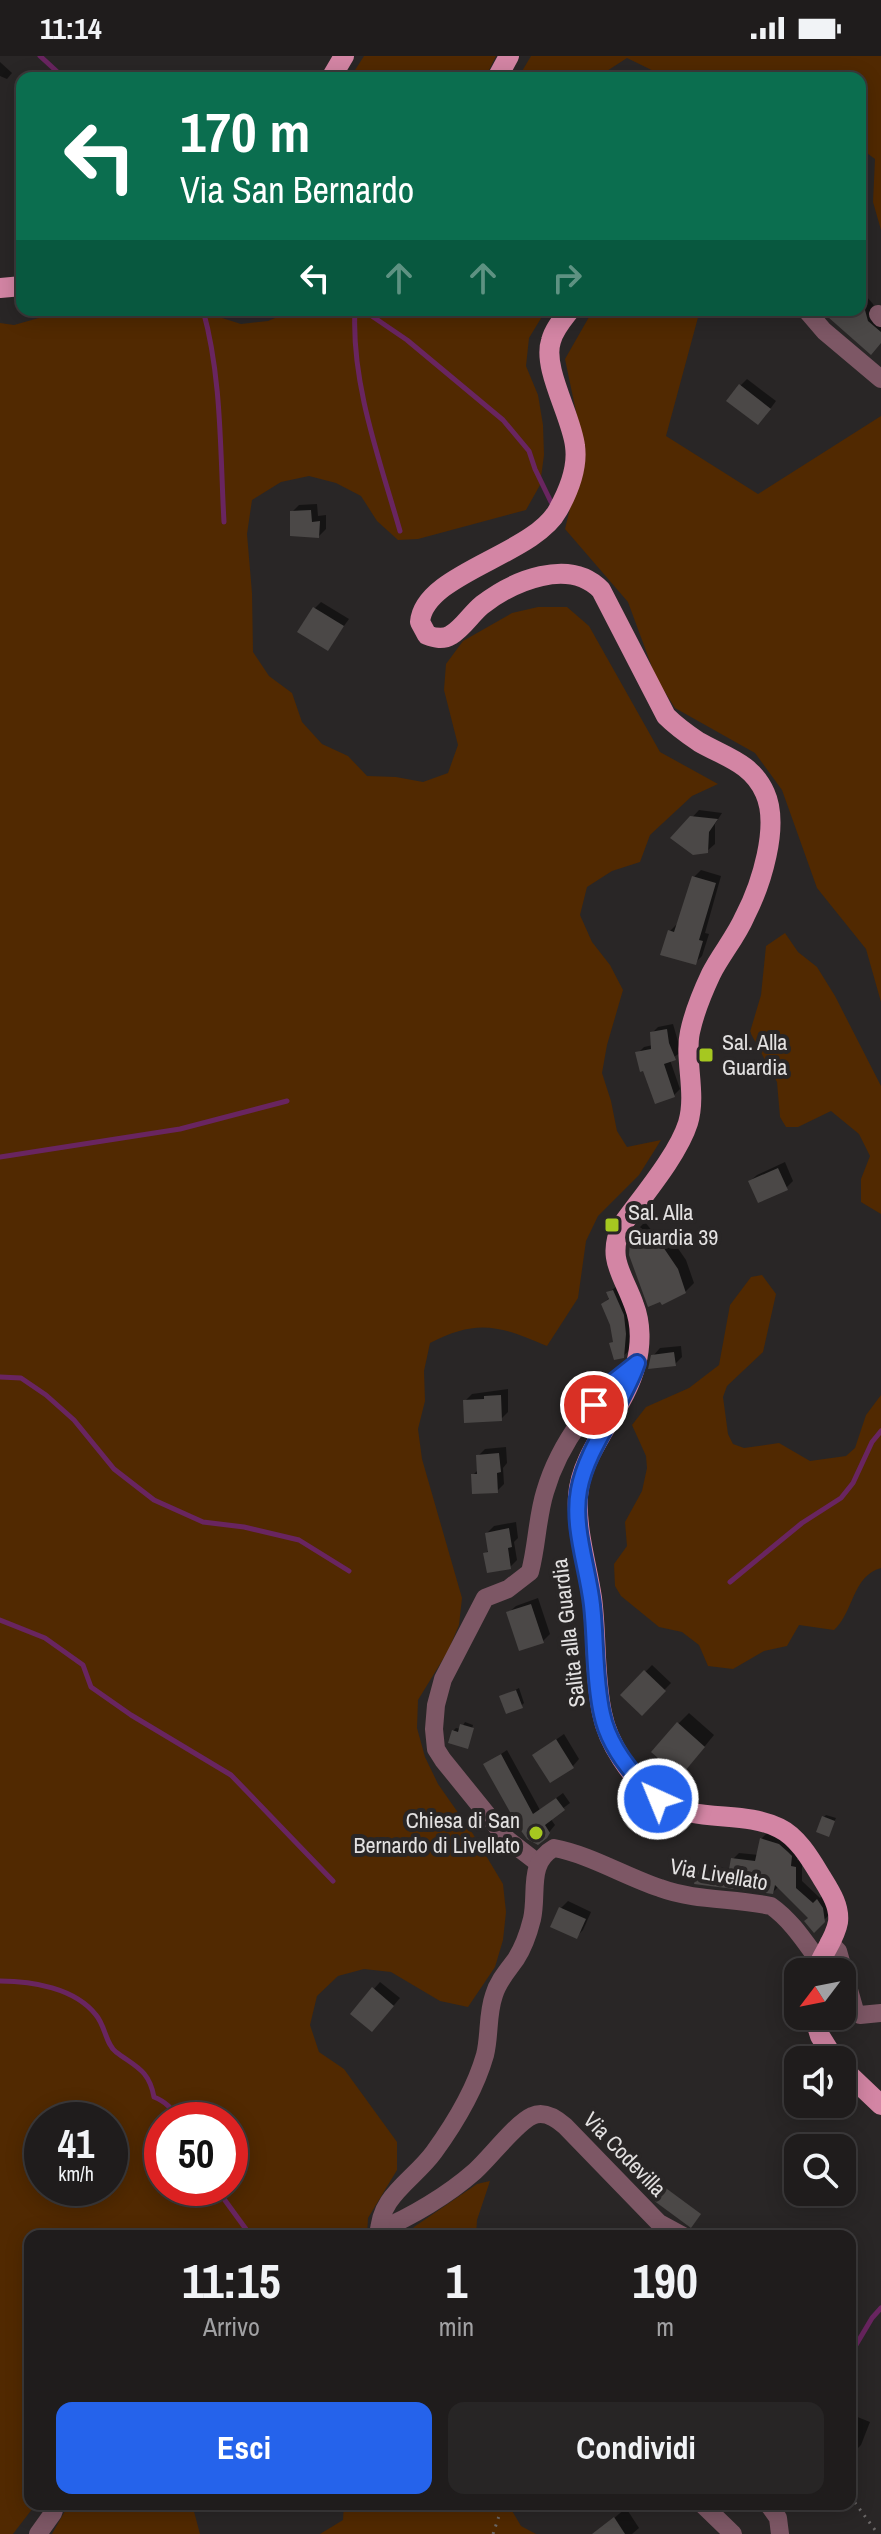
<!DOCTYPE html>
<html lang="it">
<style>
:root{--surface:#1f1c1c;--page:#272525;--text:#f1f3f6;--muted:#a1a1a3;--line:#3c3a3b;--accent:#2563eb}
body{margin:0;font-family:"Archivo Narrow",sans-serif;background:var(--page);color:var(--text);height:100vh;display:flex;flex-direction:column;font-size:30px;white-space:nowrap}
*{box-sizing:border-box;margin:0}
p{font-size:26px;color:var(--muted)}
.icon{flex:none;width:44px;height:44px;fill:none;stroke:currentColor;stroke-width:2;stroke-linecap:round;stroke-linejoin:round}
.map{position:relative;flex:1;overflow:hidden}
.panel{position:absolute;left:24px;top:2174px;width:832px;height:280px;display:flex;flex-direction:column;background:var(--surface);border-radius:16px;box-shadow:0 4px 20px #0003,0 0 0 2px var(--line)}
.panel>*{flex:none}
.top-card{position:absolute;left:16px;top:16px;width:850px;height:244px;border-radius:16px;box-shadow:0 4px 20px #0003,0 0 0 2px var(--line);background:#0b6e4f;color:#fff;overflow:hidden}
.needle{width:52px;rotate:238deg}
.controls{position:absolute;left:784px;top:1902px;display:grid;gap:16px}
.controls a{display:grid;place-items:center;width:72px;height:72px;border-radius:16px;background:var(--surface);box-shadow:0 4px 20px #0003,0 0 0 2px var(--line);font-size:40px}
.speed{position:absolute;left:24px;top:2046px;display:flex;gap:16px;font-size:40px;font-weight:700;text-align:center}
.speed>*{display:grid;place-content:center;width:104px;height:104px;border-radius:50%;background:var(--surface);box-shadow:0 4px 20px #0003,0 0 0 2px var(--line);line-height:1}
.speed small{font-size:20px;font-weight:400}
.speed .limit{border:12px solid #d22;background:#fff;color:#111}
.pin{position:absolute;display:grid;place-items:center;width:68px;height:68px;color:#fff;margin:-34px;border:4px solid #fff;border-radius:50%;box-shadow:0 2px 8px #0007}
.me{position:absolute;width:88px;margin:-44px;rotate:316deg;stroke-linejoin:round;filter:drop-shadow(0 0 6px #0008)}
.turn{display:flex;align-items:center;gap:28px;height:168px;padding:0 32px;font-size:36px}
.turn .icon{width:104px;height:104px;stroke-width:2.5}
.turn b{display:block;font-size:56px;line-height:68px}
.lanes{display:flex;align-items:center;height:76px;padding:0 32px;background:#0003;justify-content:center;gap:40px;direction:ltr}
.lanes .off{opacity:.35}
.eta{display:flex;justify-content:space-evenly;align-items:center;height:136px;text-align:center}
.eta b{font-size:48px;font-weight:700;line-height:56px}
.primary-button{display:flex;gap:16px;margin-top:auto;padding:16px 32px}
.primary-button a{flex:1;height:92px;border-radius:16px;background:var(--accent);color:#fff;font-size:32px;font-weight:700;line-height:92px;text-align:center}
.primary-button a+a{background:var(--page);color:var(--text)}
.status{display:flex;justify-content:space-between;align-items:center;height:56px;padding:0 40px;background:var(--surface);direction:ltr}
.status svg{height:22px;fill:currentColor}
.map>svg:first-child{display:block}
.green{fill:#512901;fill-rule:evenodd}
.shadow{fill:#0007}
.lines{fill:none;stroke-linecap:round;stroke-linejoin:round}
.stream{stroke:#692560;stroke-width:5}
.building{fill:#4b4847}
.path{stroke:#6b6868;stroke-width:3;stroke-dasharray:2 6;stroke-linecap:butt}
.minor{stroke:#7d5765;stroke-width:18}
.major{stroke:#d385a4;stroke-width:20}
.route-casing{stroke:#184099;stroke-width:20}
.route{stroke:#2563eb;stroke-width:14}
.poi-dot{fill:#a6c820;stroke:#292626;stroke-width:3}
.labels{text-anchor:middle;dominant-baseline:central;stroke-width:8;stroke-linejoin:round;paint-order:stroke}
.poi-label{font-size:22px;fill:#e3e1e1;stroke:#292626;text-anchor:start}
.street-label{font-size:22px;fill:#e3e1e1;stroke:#292626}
</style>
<div class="status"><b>11:14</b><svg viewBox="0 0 49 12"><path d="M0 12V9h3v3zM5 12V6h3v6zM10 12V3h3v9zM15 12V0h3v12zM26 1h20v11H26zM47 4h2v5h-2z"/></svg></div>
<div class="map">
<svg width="881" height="2478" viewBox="0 0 881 2478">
<rect width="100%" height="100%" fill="#292626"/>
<g class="green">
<polygon points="364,0 496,0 485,22 350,22"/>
<polygon points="531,0 881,0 881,174 873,146 875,103 860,92 860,22 668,22 627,2 596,22 518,22"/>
<path d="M67,254H197L241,268L268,265L294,254H546L529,282L526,310L538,339L543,369L544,399L540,429L526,454L418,483L398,484L377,465L361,440L336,427L309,420L281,426L252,444L247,478L252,537L253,596L269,620L292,637L302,666L322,688L348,700L367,720L396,721L423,726L448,717L458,689L444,634L446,608L463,585L512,557L538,551H567L589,570L660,696L718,728L692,740L650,779L640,806L612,815L587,831L580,859L592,886L610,909L623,934L607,989L602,1017L611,1045L617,1075L627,1091L661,1084L639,1119L598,1160L586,1185L578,1242L547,1290C500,1270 478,1262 430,1287L424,1315L425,1345L418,1373L422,1403L462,1542L459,1569L448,1595L418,1644L417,1672L425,1701L438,1728L473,1778L503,1828L506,1856L503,1884L495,1911L468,1951L440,1945L391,1916L364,1913L338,1920L317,1940L310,1969L319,1996L344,2013L397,2086V2114L368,2162L367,2180H30V2448H36L13,2478H0V267L14,269ZM42,2064H110V2132H42ZM162,2064H230V2132H162Z"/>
<polygon points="593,254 700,254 666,380 758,438 881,360 881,946 866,893 817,832 782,734 755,697 675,652 656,622 628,546 565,473 584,394 565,303"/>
<polygon points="785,877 798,896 817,911 835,940 881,1030 881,1158 861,1146 861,1123 870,1100 859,1078 831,1055 798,1071 786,1071 780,1061 777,1026 750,976 761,939 766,890"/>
<path d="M762,1219L776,1238L763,1296L727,1330L723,1341L728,1378L733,1388L744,1392L779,1387L810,1405L846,1400L855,1392L866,1359L881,1339V1512C852,1520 854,1556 834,1574L799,1569L787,1590L764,1595L733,1613L708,1610L699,1589L682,1576L659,1571L621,1540L615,1530L614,1508L627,1490L625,1466L642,1435L647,1412L646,1400L632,1369L646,1351L689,1332L719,1309L730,1249L751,1221Z"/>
<polygon points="490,2125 477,2164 476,2180 408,2180 414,2171 477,2128"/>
<polygon points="69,2448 192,2448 200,2478 52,2478"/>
<polygon points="344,2448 508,2448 521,2470 536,2478 320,2478 343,2464"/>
</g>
<g class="shadow">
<polygon points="0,6 12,17 7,23 0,20"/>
<polygon points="621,15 627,22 612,22"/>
<polygon points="860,233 873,248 878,262 881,264 881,286 832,254 860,254"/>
<polygon points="747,323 776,345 765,360 740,330"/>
<polygon points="317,448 318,460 326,459 326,473 319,480 292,456 299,449"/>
<polygon points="321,546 349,563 327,593 314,553"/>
<polygon points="699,754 722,757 715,768 715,788 707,795 673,782"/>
<polygon points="701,814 721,820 705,877 709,878 702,900 695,907 670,875 677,868 694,821"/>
<polygon points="673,968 681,996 670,1004 680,1033 674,1039 638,997 644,991 653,989 652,977 658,971"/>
<polygon points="785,1106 793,1125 786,1132 750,1125 757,1119"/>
<polygon points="645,1166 656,1180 666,1175 686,1204 694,1227 685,1236 631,1192 637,1174"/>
<polygon points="620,1228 630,1252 630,1294 623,1300 612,1287 615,1284 612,1269 603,1248 610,1241 609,1236"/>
<polygon points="681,1290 682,1301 675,1308 653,1300 660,1292"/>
<polygon points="508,1333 508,1356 501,1363 465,1345 472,1338"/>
<polygon points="506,1391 507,1407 503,1412 504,1428 497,1435 473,1419 479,1413 478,1400 485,1393"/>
<polygon points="516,1466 518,1482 514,1486 517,1504 510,1511 485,1498 490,1493 487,1477 494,1470"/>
<polygon points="538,1542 550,1578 543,1585 509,1556 516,1550"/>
<polygon points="652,1609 671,1627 642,1657 623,1639"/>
<polygon points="519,1632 524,1647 521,1650 502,1641"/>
<polygon points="689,1657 714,1679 691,1707 678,1668"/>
<polygon points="465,1666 473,1669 467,1690 453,1675 456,1672 461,1673"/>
<polygon points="564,1678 579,1703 573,1710 534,1699"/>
<polygon points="507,1694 540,1754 563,1737 570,1747 550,1762 555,1769 546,1780 486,1708"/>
<polygon points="826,1759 836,1762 828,1779 824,1761"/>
<polygon points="768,1776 798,1793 797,1804 802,1805 802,1825 820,1842 824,1838 830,1858 814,1874 811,1862 779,1830 773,1836 700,1815 706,1809 731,1813 733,1803 739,1797 759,1799 761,1783"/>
<polygon points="568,1845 591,1856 583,1874 576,1881 561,1852"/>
<polygon points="380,1926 400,1942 379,1967 374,1933"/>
<polygon points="850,2358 870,2366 861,2389 854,2396 850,2394"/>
<polygon points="626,2452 639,2472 632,2478 601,2478 599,2475"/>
</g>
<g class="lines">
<g class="stream">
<polyline points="40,0 64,22"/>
<path d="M203,254C222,322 220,396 224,466"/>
<path d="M355,254C351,327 380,405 400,475"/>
<polyline points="363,254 407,284 503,364 529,395 535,413 551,446"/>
<polyline points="0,1101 180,1073 287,1045"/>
<polyline points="0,1321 21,1322 46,1339 74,1364 114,1413 154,1444 203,1466 244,1471 299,1484 349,1515"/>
<polyline points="730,1526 802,1467 841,1442 853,1427 872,1386 881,1375"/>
<polyline points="0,1564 45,1582 83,1609 91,1631 131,1659 231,1719 333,1825"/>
<path d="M0,1925C32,1925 75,1932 96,1959C105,1969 106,1989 116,1996C136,2011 149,2014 154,2041C166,2046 172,2052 178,2064"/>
<polyline points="216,2132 251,2180"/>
<polyline points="850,2299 872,2262 881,2252"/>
</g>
</g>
<g class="building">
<polygon points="835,254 865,254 868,265 881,276 881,287 871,299 828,261"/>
<polygon points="739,328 771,353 758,369 726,345"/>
<polygon points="311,454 312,466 320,465 319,482 290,480 290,455"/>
<polygon points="313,551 344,570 328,595 297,576"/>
<polygon points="690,760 718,763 709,776 708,797 693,799 670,782"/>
<polygon points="692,820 716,827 699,884 703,885 696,909 660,899 668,874 674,876"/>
<polygon points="667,973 669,987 676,1004 664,1008 675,1041 655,1048 643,1015 640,1016 635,996 651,993 650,976"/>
<polygon points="778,1112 788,1134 758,1147 748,1125"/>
<polygon points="635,1173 646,1188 657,1182 678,1213 686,1237 662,1249 660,1246 648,1251 629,1199 630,1184"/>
<polygon points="613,1234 624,1259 626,1278 624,1302 614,1304 609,1287 613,1286 610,1269 601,1248 609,1243 606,1236"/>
<polygon points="674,1296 676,1310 648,1313 651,1299"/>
<polygon points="501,1339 502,1365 464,1367 463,1344 484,1343 484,1340"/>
<polygon points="499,1397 501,1416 497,1417 498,1437 472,1438 471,1418 477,1418 476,1399"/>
<polygon points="509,1472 512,1491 508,1492 511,1513 487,1517 483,1497 488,1496 485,1477"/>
<polygon points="531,1548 544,1587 519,1595 506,1556"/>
<polygon points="644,1614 666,1635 642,1660 620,1639"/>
<polygon points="516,1634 523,1652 506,1658 499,1640"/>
<polygon points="677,1666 705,1691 680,1721 651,1696"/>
<polygon points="460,1668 474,1672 468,1693 448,1687 452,1674 458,1676"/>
<polygon points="556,1683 574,1712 550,1727 532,1699"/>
<polygon points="501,1698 533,1758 556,1742 565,1754 545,1769 550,1777 547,1782 538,1789 527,1783 519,1772 483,1708"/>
<polygon points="822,1760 835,1765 829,1781 816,1776"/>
<polygon points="760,1782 779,1788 788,1796 792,1800 791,1810 796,1811 796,1832 813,1847 817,1843 823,1852 825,1866 814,1877 804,1865 808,1862 775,1829 773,1838 694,1828 698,1814 728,1819 731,1802 755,1805"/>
<polygon points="559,1851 586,1863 577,1883 550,1871"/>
<polygon points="372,1931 394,1950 372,1976 350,1958"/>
<polygon points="663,2130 701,2158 691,2172 653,2144"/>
<polygon points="614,2461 625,2478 592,2478"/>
</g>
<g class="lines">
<g class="path">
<polyline points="850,2440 878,2478"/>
<polyline points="493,2478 503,2448"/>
</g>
<g class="minor">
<polyline points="806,254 824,275 881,323"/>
<polyline points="878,258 881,262"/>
<path d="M538,1807L507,1783L443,1704L436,1693L434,1673L436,1649L443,1623L485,1542L508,1533L530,1516C537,1490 537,1462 545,1436C559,1387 596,1338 637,1307"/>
<polyline points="829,1886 838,1895 855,1955 860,1959 881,1957"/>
<path d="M379,2174C410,2162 449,2138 474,2116C489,2103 516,2067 532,2060C544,2054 556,2062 565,2070L659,2167L683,2180"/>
<path d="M379,2180C378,2140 413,2125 434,2096C455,2067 475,2034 485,1999C490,1979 487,1959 494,1939C498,1925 508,1914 516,1903C523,1892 529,1875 532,1863C538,1836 527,1807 554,1792C591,1799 624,1820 660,1832C695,1845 734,1842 771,1850C791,1864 805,1886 819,1905"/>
<polyline points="702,2448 733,2478"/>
<polyline points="768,2448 778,2462 780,2478"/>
<polyline points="38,2478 53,2457 56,2448"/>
</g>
<g class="major">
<polyline points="331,22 344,0"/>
<polyline points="497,22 509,0"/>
<polyline points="0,232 22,230"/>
<path d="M570,254C563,263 554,273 551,285C542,312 572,361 575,390C578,411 568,436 558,454C534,499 424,517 420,566L427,579C435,582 443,584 451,579C463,572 471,558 482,549C513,525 569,501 601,534L666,660C676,670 687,678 699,686C725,701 752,707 765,737C780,770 761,829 745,860C736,881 721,898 711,918C703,935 694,957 690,976C684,1003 697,1037 688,1067C678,1099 642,1141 622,1169C606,1202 623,1218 634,1249C641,1267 641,1289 636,1308C625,1354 581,1394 578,1440C576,1475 587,1508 592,1542C597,1580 594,1619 602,1657C608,1688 631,1722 657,1742C694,1769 741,1753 779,1772C798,1781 811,1804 822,1822C830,1835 840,1850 838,1866C835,1884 821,1899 816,1916"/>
<polyline points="814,1960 820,1980 835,2004"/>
<polyline points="842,2012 881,2049"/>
</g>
</g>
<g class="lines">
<g class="route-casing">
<path id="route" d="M594,1349L613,1326L637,1307C622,1351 587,1390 579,1434C572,1471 588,1512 592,1549C596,1584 594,1623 602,1658C609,1692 633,1720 658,1743"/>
</g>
<use href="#route" class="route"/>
</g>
<g class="poi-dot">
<rect x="698" y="991" width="16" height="16" rx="4"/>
<rect x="604" y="1161" width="16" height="16" rx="4"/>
<circle cx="536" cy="1777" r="8"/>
</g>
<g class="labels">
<g class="poi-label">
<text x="722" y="986">Sal. Alla<tspan x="722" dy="25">Guardia</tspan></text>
<text x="628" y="1156">Sal. Alla<tspan x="628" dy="25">Guardia 39</tspan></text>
<text x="520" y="1764" text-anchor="end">Chiesa di San<tspan x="520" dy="25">Bernardo di Livellato</tspan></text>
</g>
<g class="street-label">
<text transform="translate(568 1577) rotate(-97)">Salita alla Guardia</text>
<text transform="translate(719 1818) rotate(10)">Via Livellato</text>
<text transform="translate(625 2098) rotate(46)">Via Codevilla</text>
</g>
</g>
</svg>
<div class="controls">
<a><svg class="needle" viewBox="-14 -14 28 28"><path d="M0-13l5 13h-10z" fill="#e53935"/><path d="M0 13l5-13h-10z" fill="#a1a1a3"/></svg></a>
<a><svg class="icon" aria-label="sound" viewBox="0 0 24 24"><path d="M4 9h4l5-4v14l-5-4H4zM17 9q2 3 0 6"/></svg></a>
<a><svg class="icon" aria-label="search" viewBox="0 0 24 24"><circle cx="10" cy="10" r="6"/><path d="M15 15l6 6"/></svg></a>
</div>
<div class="speed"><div>41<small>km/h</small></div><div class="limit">50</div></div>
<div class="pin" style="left:594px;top:1349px;background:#d93025"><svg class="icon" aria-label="arrive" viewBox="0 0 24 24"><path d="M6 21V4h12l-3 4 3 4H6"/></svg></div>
<svg class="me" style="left:658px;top:1743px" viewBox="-20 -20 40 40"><circle r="17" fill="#2563eb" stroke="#fff" stroke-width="3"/><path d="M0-11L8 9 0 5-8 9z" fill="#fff"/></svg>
<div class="top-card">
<div class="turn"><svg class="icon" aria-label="left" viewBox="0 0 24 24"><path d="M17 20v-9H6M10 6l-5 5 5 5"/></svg><div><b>170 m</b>Via San Bernardo</div></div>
<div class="lanes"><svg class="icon" aria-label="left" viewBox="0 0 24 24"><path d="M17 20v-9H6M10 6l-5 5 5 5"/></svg><svg class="icon off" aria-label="ahead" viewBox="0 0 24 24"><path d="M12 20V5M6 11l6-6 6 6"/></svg><svg class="icon off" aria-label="ahead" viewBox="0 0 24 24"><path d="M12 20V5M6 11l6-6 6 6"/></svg><svg class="icon off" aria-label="right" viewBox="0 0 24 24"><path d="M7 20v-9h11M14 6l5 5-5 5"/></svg></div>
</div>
<section class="panel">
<div class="eta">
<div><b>11:15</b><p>Arrivo</p></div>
<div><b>1</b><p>min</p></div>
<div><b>190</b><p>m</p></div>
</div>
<div class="primary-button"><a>Esci</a><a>Condividi</a></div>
</section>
</div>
